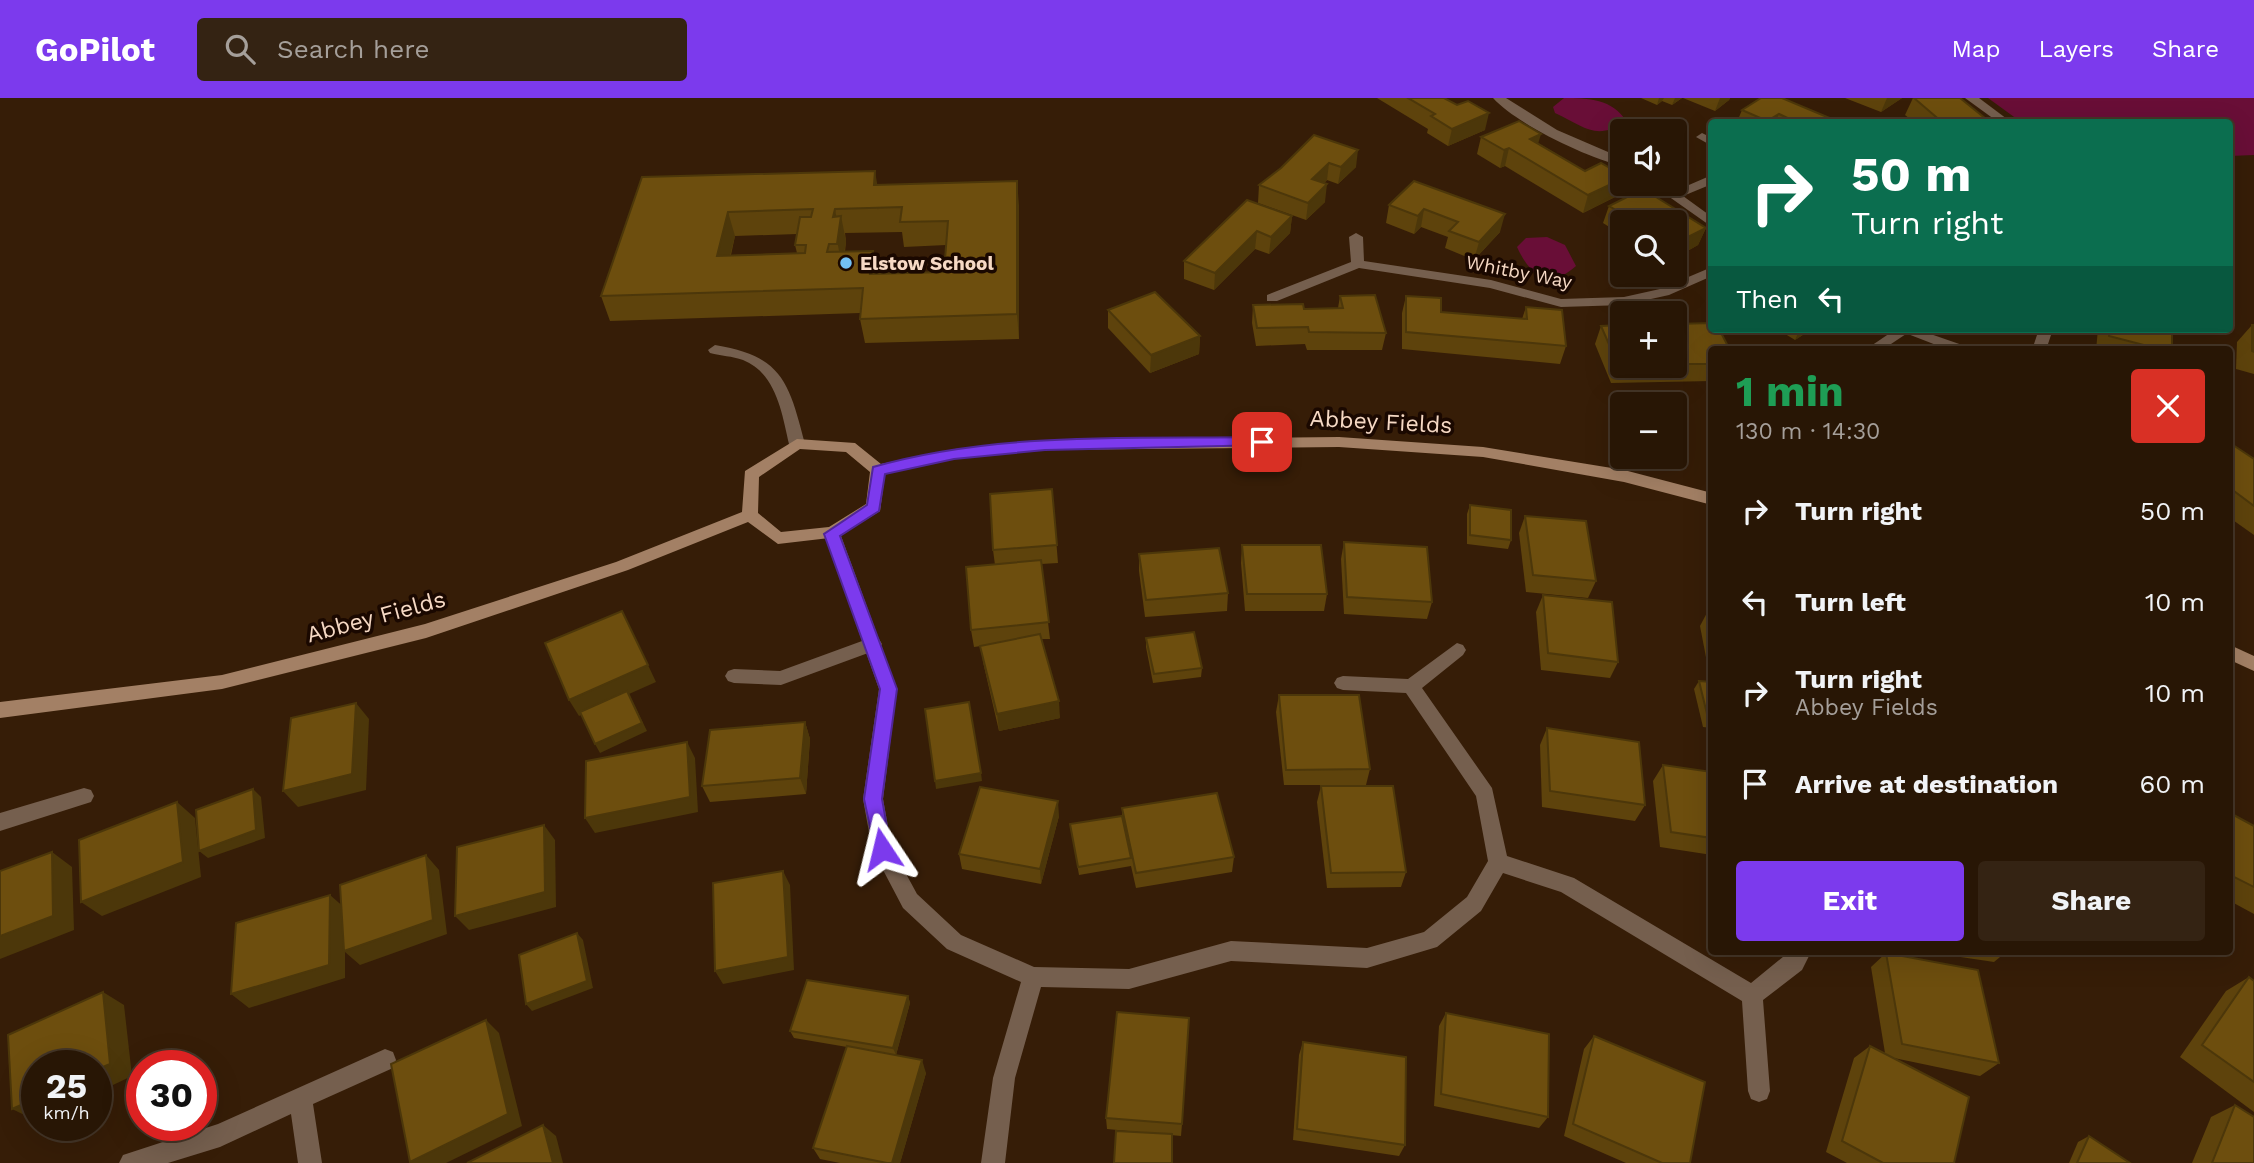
<!DOCTYPE html>
<meta charset="utf-8">
<style>
:root{--surface:#281605;--page:#342313;--text:#f1f3f6;--muted:#a59f9a;--line:#443527;--accent:#7c3aed}
body{margin:0;font-family:"Work Sans",sans-serif;background:var(--page);color:var(--text);height:100vh;display:flex;flex-direction:column;font-size:26px;white-space:nowrap}
*{box-sizing:border-box;margin:0}
p{font-size:23px;color:var(--muted)}
.icon{flex:none;width:38px;height:38px;fill:none;stroke:currentColor;stroke-width:2;stroke-linecap:round;stroke-linejoin:round}
.map{position:relative;flex:1;overflow:hidden}
.details{position:absolute;left:1708px;top:248px;width:525px;height:609px;display:flex;flex-direction:column;background:var(--surface);border-radius:7px;box-shadow:0 7px 28px #0002,0 0 0 2px var(--line)}
.details>*{flex:none}
.guide{position:absolute;left:1708px;top:21px;width:525px;height:214px;border-radius:7px;box-shadow:0 7px 28px #0002,0 0 0 2px var(--line);background:#0b6e4f;color:#fff;overflow:hidden}
.tools{position:absolute;left:1610px;top:21px;display:grid;gap:14px}
.tools a{display:grid;place-items:center;width:77px;height:77px;border-radius:7px;background:var(--surface);box-shadow:0 7px 28px #0002,0 0 0 2px var(--line);font-size:35px}
.speed{position:absolute;left:21px;top:952px;display:flex;gap:14px;font-size:35px;font-weight:700;text-align:center}
.speed>*{display:grid;place-content:center;width:91px;height:91px;border-radius:50%;background:var(--surface);box-shadow:0 7px 28px #0002,0 0 0 2px var(--line);line-height:1}
.speed small{font-size:18px;font-weight:400}
.speed .limit{border:10px solid #d22;background:#fff;color:#111}
.pin{position:absolute;display:grid;place-items:center;width:60px;height:60px;color:#fff;margin:-30px;border-radius:14px;box-shadow:0 4px 10px #0006}
.me{position:absolute;width:77px;margin:-38px;rotate:350deg;stroke-linejoin:round;filter:drop-shadow(0 0 5px #0008)}
.turn{display:flex;align-items:center;gap:24px;height:147px;padding:0 28px;font-size:32px}
.turn .icon{width:91px;height:91px;stroke-width:2.5}
.turn b{display:block;font-size:49px;line-height:60px}
.then{display:flex;align-items:center;height:66px;padding:0 28px;background:#0003;gap:14px;font-size:26px}
.round{display:grid;place-items:center;flex:none;width:74px;height:74px;border-radius:7px;background:var(--page)}
.headline{display:flex;align-items:center;justify-content:space-between;height:119px;padding:0 28px}
h1{font-size:42px;font-weight:700;line-height:52px;color:#1e9e55}
.button{display:flex;gap:14px;margin-top:auto;padding:14px 28px}
.button a{flex:1;height:80px;border-radius:7px;background:var(--accent);color:#fff;font-size:28px;font-weight:700;line-height:80px;text-align:center}
.button a+a{background:var(--page);color:var(--text)}
ul{padding:0;list-style:none}
li{display:flex;align-items:center;gap:21px;height:91px;padding:0 28px}
li div{flex:1}
li b{display:block;font-size:26px}
li em{font-style:normal}
header{display:flex;align-items:center;gap:42px;box-sizing:border-box;height:98px;padding:0 35px;background:var(--accent);color:#fff}
header strong{font-size:33px}
nav{display:flex;gap:38px;margin-inline-start:auto;font-size:24px}
.search{width:490px;height:63px;background:var(--page);display:flex;align-items:center;gap:18px;box-sizing:border-box;padding:0 24px;border-radius:7px;color:var(--muted);font-size:26px}
.map>svg:first-child{display:block}
.green{fill:#690e37}
.lines{fill:none;stroke-linecap:round;stroke-linejoin:round}
.lane{fill:#755f4e;fill-rule:evenodd}
.street{fill:#755f4e;fill-rule:evenodd}
.secondary{fill:#a38065;fill-rule:evenodd}
.wall{fill:#5e430c;fill-rule:evenodd}
.shaded-wall{fill:#4c370a}
.building{fill:#6d4e0e;stroke:#4c370a;stroke-width:2;fill-rule:evenodd}
.route{fill:#7c3aed;stroke:#51269a;stroke-width:2}
.poi-dot{fill:#73c1f5;stroke:#1a0800;stroke-width:2.5}
.labels{text-anchor:middle;dominant-baseline:central;stroke-width:7;stroke-linejoin:round;paint-order:stroke}
.far-poi-label{font-size:19px;font-weight:bold;fill:#f6d9c4;stroke:#1a0800;text-anchor:start}
.far-street-label{font-size:19px;fill:#f6d9c4;stroke:#1a0800}
.street-label{font-size:23px;fill:#f6d9c4;stroke:#1a0800}
</style>
<header>
<strong>GoPilot</strong>
<div class="search"><svg class="icon" aria-label="search" viewBox="0 0 24 24"><circle cx="10" cy="10" r="6"/><path d="M15 15l6 6"/></svg>Search here</div>
<nav><a>Map</a><a>Layers</a><a>Share</a></nav>
</header>
<div class="map">
<svg width="2254" height="1065" viewBox="0 0 2254 1065">
<rect width="100%" height="100%" fill="#361d07"/>
<g class="green">
<path d="M1564,0C1588,0 1613,1 1626,23C1596,44 1584,28 1555,15L1553,9Z"/>
<polygon points="1988,0 2254,0 2254,57 2230,58 2230,24 2021,24"/>
<path d="M1547,139L1565,147L1576,168C1548,193 1530,177 1517,149L1526,140Z"/>
</g>
<g class="lines">
<g class="lane">
<polygon points="1896,231 1912,232 1882,252 1865,252"/>
<path d="M715,247C783,258 789,285 805,346L802,350L797,351L789,346C782,315 776,275 743,262C732,258 721,258 710,255L708,252Z"/>
<polygon points="873,539 879,541 882,546 879,551 781,587 734,585 728,583 725,578 728,573 734,571 780,573"/>
</g>
<g class="street">
<path d="M1493,0H1506L1557,32L1622,60V68C1586,59 1518,27 1493,0Z"/>
<polygon points="1965,0 1979,0 2011,24 1998,24"/>
<polygon points="1702,35 1712,40 1712,48 1696,39"/>
<polygon points="1712,77 1712,86 1683,98 1712,119 1712,129 1651,86 1665,86 1675,93"/>
<polygon points="1356,135 1363,139 1364,163 1491,182 1561,201 1624,199 1660,191 1712,169 1712,178 1669,197 1624,207 1561,209 1490,190 1359,170 1277,203 1267,203 1267,197 1351,164 1349,139"/>
<polygon points="1895,231 1916,231 1968,249 1970,252 1949,252"/>
<polygon points="2039,231 2053,231 2046,252 2032,252"/>
<polygon points="832,429 840,435 897,591 883,701 892,750 917,796 961,837 1034,869 1129,871 1231,843 1367,850 1424,834 1467,799 1488,763 1476,698 1406,595 1343,592 1337,590 1334,585 1337,580 1343,578 1408,581 1457,545 1463,547 1466,552 1463,557 1422,590 1492,690 1507,758 1574,780 1751,885 1789,854 1811,854 1802,872 1763,902 1770,993 1767,1001 1759,1004 1751,1001 1748,993 1742,903 1561,794 1503,775 1481,813 1437,849 1367,870 1231,863 1129,891 1041,889 1015,980 1005,1065 981,1065 993,980 1021,884 947,851 903,810 872,751 863,701 879,591 824,435"/>
<polygon points="84,690 91,692 94,698 91,704 0,733 0,715"/>
<polygon points="385,951 393,954 396,962 393,970 313,1006 322,1065 298,1065 291,1016 220,1049 168,1065 119,1065 123,1057 218,1026"/>
</g>
<g class="secondary">
<path d="M1339,339L1483,349L1624,372L1712,395V407L1624,384L1483,359L1339,349L1045,352L955,361L885,376L880,413L838,439L778,446L748,424L628,472L426,540L222,591L0,620V604L222,577L425,526L616,464L742,414L745,373L797,341L855,345L881,366L955,351L1045,342ZM800,351L846,354L870,374L866,406L829,429L781,434L758,415L759,379Z"/>
<polygon points="2230,547 2254,558 2254,573 2230,562"/>
</g>
</g>
<g class="wall">
<polygon points="1377,0 1444,0 1485,32 1448,48 1427,35 1428,31"/>
<polygon points="1641,0 1682,0 1672,7 1662,3 1657,7"/>
<polygon points="1683,0 1730,0 1729,2 1715,13"/>
<polygon points="1845,0 1902,0 1881,14"/>
<polygon points="1913,0 1986,21 1983,24 1914,24 1905,17"/>
<polygon points="1742,12 1839,24 1737,24"/>
<polygon points="1314,37 1356,69 1338,86 1327,82 1324,85 1325,104 1306,122 1258,105 1259,87 1281,70"/>
<polygon points="1481,39 1538,45 1585,73 1623,86 1619,97 1583,115 1505,68 1500,70 1477,56"/>
<path d="M642,79L877,87L1019,107V241L865,245L860,221V215L610,223L601,198ZM902,134L904,149L946,147L944,174L877,176L873,153L845,154L846,143L845,135ZM797,136L795,147L797,155L731,157L735,138Z"/>
<polygon points="1414,83 1500,134 1474,162 1445,150 1448,139 1421,129 1414,136 1386,125 1389,107"/>
<polygon points="1609,108 1706,130 1698,147 1675,160 1675,124 1622,124 1622,137 1603,125"/>
<polygon points="1292,118 1290,135 1269,156 1255,151 1214,192 1184,181 1184,163"/>
<polygon points="1340,198 1386,235 1382,252 1307,252 1305,246 1256,248 1252,225 1253,207 1304,211 1338,210"/>
<polygon points="1406,198 1441,214 1522,221 1526,209 1566,248 1560,266 1402,251 1402,215"/>
<polygon points="1108,212 1200,238 1199,256 1150,275 1108,230"/>
<polygon points="1675,226 1712,252 1712,283 1611,285 1595,246 1601,228 1622,227 1622,268 1675,268"/>
<polygon points="2252,227 2254,227 2254,276 2236,271 2237,244"/>
<polygon points="1777,231 1812,231 1795,242"/>
<polygon points="2098,231 2172,231 2172,252 2096,252"/>
<polygon points="2230,345 2254,361 2254,437 2230,420"/>
<polygon points="1052,391 1058,465 1041,466 1050,541 1042,541 1060,620 999,633 983,564 981,548 974,549 971,532 995,467 993,452"/>
<polygon points="1470,407 1511,442 1508,451 1467,446 1467,416"/>
<polygon points="1525,418 1596,483 1588,500 1526,494 1519,435"/>
<polygon points="1344,444 1432,504 1427,521 1344,516 1341,461"/>
<polygon points="1242,447 1327,496 1324,513 1245,513 1241,465"/>
<polygon points="1139,456 1228,495 1227,513 1145,519 1139,473"/>
<polygon points="1543,497 1618,564 1610,580 1541,572 1536,514"/>
<polygon points="1709,511 1712,511 1712,580 1710,580 1700,528"/>
<polygon points="1146,540 1202,570 1201,579 1153,585 1146,549"/>
<polygon points="1699,583 1712,584 1712,630 1703,629 1694,591"/>
<polygon points="1279,597 1370,671 1366,687 1284,687 1276,614"/>
<polygon points="805,624 810,641 806,696 710,704 702,688"/>
<polygon points="1547,630 1645,707 1635,723 1542,709 1540,647"/>
<polygon points="1663,667 1712,674 1712,757 1660,749 1653,683"/>
<polygon points="1321,688 1406,774 1401,789 1327,790 1317,704"/>
<polygon points="1122,710 1234,759 1232,774 1136,790 1131,768 1079,777 1070,726 1122,718"/>
<polygon points="2230,715 2254,728 2254,816 2230,803"/>
<polygon points="1059,718 1041,786 962,771 959,756"/>
<polygon points="1927,854 2006,854 1994,864"/>
<polygon points="1886,855 1999,965 1980,978 1894,960 1954,1065 1847,1065 1826,1054 1854,960 1870,948 1885,955 1871,869"/>
<polygon points="2249,879 2254,883 2254,1014 2180,959 2226,893"/>
<polygon points="908,898 910,905 896,957 926,975 900,1065 840,1065 820,1061 813,1050 847,949 794,940 790,933"/>
<polygon points="1446,915 1548,1019 1539,1030 1434,1008 1439,928"/>
<polygon points="1594,938 1690,1065 1626,1065 1564,1038 1584,951"/>
<polygon points="1303,944 1405,1047 1399,1058 1293,1042 1299,957"/>
<polygon points="2235,1007 2254,1065 2192,1065 2211,1019"/>
<polygon points="1106,1020 1182,1026 1181,1038 1107,1031"/>
<polygon points="2089,1038 2130,1065 2069,1065 2078,1044"/>
</g>
<g class="shaded-wall">
<polygon points="1659,0 1664,0 1662,3 1657,7"/>
<polygon points="1675,0 1682,0 1672,7"/>
<polygon points="1720,0 1730,0 1729,2 1715,13"/>
<polygon points="1887,0 1902,0 1881,14"/>
<polygon points="1489,15 1485,32 1448,48 1452,31"/>
<polygon points="1779,16 1775,24 1767,24 1767,23"/>
<polygon points="1541,36 1536,53 1530,41"/>
<polygon points="1509,50 1505,68 1500,70 1504,52"/>
<polygon points="1358,52 1356,69 1338,86 1341,69"/>
<polygon points="1329,65 1327,82 1310,99 1312,81"/>
<polygon points="875,73 879,97 878,112 874,87"/>
<polygon points="1622,81 1622,86 1623,86 1619,97 1583,115 1588,97"/>
<polygon points="1017,83 1019,107 1019,241 1017,216"/>
<polygon points="1327,86 1325,104 1306,122 1308,105"/>
<polygon points="835,111 839,133 841,118 846,143 842,170 833,119"/>
<polygon points="1424,111 1421,129 1414,136 1418,118"/>
<polygon points="728,114 735,138 724,182 717,158"/>
<polygon points="1505,116 1500,134 1474,162 1479,144"/>
<polygon points="1292,118 1290,135 1269,156 1271,139"/>
<polygon points="1706,130 1698,147 1675,160 1682,142"/>
<polygon points="1257,133 1255,151 1214,192 1215,175"/>
<polygon points="873,153 878,177 870,176"/>
<polygon points="1800,231 1812,231 1795,242"/>
<polygon points="1200,238 1199,256 1150,275 1151,257"/>
<polygon points="648,567 656,584 629,596 647,633 600,655 595,646 629,596 579,618 569,602"/>
<polygon points="1059,603 1060,620 999,633 997,616"/>
<polygon points="356,605 369,621 366,692 298,709 283,693"/>
<polygon points="805,624 810,641 806,696 800,680"/>
<polygon points="687,644 695,660 698,714 595,735 585,720"/>
<polygon points="981,675 982,683 936,691 935,683"/>
<polygon points="253,691 261,699 265,740 208,760 199,753"/>
<polygon points="1058,703 1059,718 1041,786 1040,771"/>
<polygon points="177,704 195,720 201,779 102,818 81,804"/>
<polygon points="544,727 555,742 556,809 469,832 455,818"/>
<polygon points="52,754 72,769 74,832 0,861 0,838"/>
<polygon points="426,757 439,772 447,836 360,867 345,854 345,880 249,910 231,896 330,797 346,811"/>
<polygon points="783,773 790,787 794,872 723,886 715,873"/>
<polygon points="577,835 583,842 593,890 532,913 526,906"/>
<polygon points="103,894 124,907 132,978 96,995 96,972"/>
<polygon points="908,898 910,905 896,957 893,950"/>
<polygon points="486,922 499,935 522,1028 446,1065 411,1065 410,1064"/>
<polygon points="922,962 926,975 900,1065 892,1065"/>
<polygon points="37,1000 37,1023 12,1011"/>
<polygon points="543,1027 556,1038 563,1065 553,1065"/>
</g>
<g class="building">
<polygon points="1408,0 1444,0 1457,7 1468,3 1489,15 1452,31 1431,18 1435,16"/>
<polygon points="1761,0 1782,0 1839,24 1796,24 1779,16 1767,23 1742,12"/>
<polygon points="1914,0 1960,0 1986,21 1942,24"/>
<polygon points="1519,23 1541,36 1530,41 1585,73 1601,65 1622,77 1622,81 1588,97 1509,50 1504,52 1481,39"/>
<polygon points="1314,37 1358,52 1341,69 1329,65 1312,81 1327,86 1308,105 1259,87 1281,70"/>
<path d="M875,73L874,87L1017,83V216L860,221L863,190L601,198L642,79ZM902,109L900,124L948,123L944,174L870,176L873,153L827,154L829,146H837L841,118L833,119L835,111ZM813,111L811,119H800L795,147H806L805,155L717,158L728,114Z"/>
<polygon points="1414,83 1505,116 1479,144 1449,133 1458,124 1424,111 1418,118 1389,107"/>
<polygon points="1643,91 1706,130 1682,142 1675,138 1675,124 1651,124 1649,123 1647,124 1637,124 1609,108"/>
<polygon points="1247,102 1292,118 1271,139 1257,133 1215,175 1184,163"/>
<polygon points="1155,194 1200,238 1151,257 1108,212"/>
<polygon points="1375,197 1386,235 1309,234 1308,229 1257,230 1253,207 1303,206 1304,211 1343,210 1340,198"/>
<polygon points="1406,198 1441,200 1441,214 1527,221 1526,209 1562,212 1566,248 1406,234"/>
<polygon points="1712,225 1712,231 1719,231 1730,252 1712,252 1712,266 1675,266 1675,238 1681,238 1675,226"/>
<polygon points="1622,227 1622,267 1618,267 1601,228"/>
<polygon points="2252,227 2254,227 2254,254 2252,253"/>
<polygon points="2109,231 2172,231 2172,252 2163,252 2109,238"/>
<polygon points="1911,247 1920,252 1903,252"/>
<polygon points="2230,345 2254,361 2254,408 2230,390"/>
<polygon points="1052,391 1057,447 993,452 990,396"/>
<polygon points="1470,407 1511,412 1511,442 1470,437"/>
<polygon points="1525,418 1586,423 1596,483 1533,477"/>
<polygon points="1344,444 1427,449 1432,504 1347,499"/>
<polygon points="1242,447 1321,447 1327,496 1247,496"/>
<polygon points="1219,450 1228,495 1146,502 1139,456"/>
<polygon points="1041,462 1049,524 971,532 966,469"/>
<polygon points="1543,497 1612,504 1618,564 1548,555"/>
<polygon points="622,513 648,567 569,602 545,545"/>
<polygon points="1194,534 1202,570 1154,576 1146,540"/>
<polygon points="1040,536 1059,603 997,616 980,548"/>
<polygon points="1699,583 1712,584 1712,621 1708,620"/>
<polygon points="627,593 642,625 595,646 580,614"/>
<polygon points="1279,597 1359,597 1370,671 1286,672"/>
<polygon points="969,604 981,675 935,683 925,611"/>
<polygon points="356,605 352,676 283,693 291,620"/>
<polygon points="805,624 800,680 702,688 710,632"/>
<polygon points="1547,630 1639,644 1645,707 1550,693"/>
<polygon points="687,644 690,699 585,720 586,663"/>
<polygon points="1663,667 1712,674 1712,740 1671,734"/>
<polygon points="1321,688 1393,688 1406,774 1331,775"/>
<polygon points="980,689 1058,703 1040,771 959,756"/>
<polygon points="253,691 256,732 199,753 196,712"/>
<polygon points="1217,695 1234,759 1136,775 1122,710"/>
<polygon points="177,704 183,764 81,804 79,742"/>
<polygon points="2230,715 2254,728 2254,789 2230,777"/>
<polygon points="1122,718 1131,760 1078,769 1070,726"/>
<polygon points="544,727 545,794 455,818 457,749"/>
<polygon points="52,754 53,818 0,838 0,773"/>
<polygon points="426,757 433,822 344,853 340,787"/>
<polygon points="783,773 788,859 715,873 713,785"/>
<polygon points="330,797 329,867 231,896 236,825"/>
<polygon points="577,835 587,883 526,906 519,857"/>
<polygon points="1886,855 1978,872 1999,965 1902,946"/>
<polygon points="2249,879 2254,883 2254,984 2202,947"/>
<polygon points="807,882 908,898 893,950 790,933"/>
<polygon points="103,894 110,966 96,972 96,968 37,968 37,1000 12,1011 8,937"/>
<polygon points="1117,914 1189,920 1182,1026 1106,1020"/>
<polygon points="1446,915 1549,936 1548,1019 1441,996"/>
<polygon points="486,922 508,1016 410,1064 391,966"/>
<polygon points="1594,938 1705,984 1690,1065 1662,1065 1573,1026"/>
<polygon points="1303,944 1406,959 1405,1047 1297,1031"/>
<polygon points="847,948 922,962 892,1065 887,1065 813,1050"/>
<polygon points="1870,948 1969,999 1954,1065 1883,1065 1842,1043"/>
<polygon points="2235,1007 2254,1019 2254,1065 2212,1065"/>
<polygon points="543,1027 553,1065 467,1065"/>
<polygon points="1116,1033 1172,1036 1172,1065 1114,1065"/>
<polygon points="2089,1038 2130,1065 2077,1065"/>
</g>
<path class="route" d="M1262,339L1269,344L1267,347L1045,352L954,361L885,376L879,413L840,438L897,591L882,701L891,751L889,757H876L864,701L880,591L824,436L867,407L873,369C998,333 1133,341 1262,339Z"/>
<circle class="poi-dot" cx="846" cy="165" r="7"/>
<g class="labels">
<g class="far-poi-label">
<text x="860" y="165">Elstow School</text>
</g>
<g class="far-street-label">
<text transform="translate(1519 174) rotate(11)">Whitby Way</text>
</g>
<g class="street-label">
<text transform="translate(1381 324) rotate(3)">Abbey Fields</text>
<text transform="translate(376 519) rotate(-15)">Abbey Fields</text>
</g>
</g>
</svg>
<div class="tools">
<a><svg class="icon" aria-label="sound" viewBox="0 0 24 24"><path d="M4 9h4l5-4v14l-5-4H4zM17 9q2 3 0 6"/></svg></a>
<a><svg class="icon" aria-label="search" viewBox="0 0 24 24"><circle cx="10" cy="10" r="6"/><path d="M15 15l6 6"/></svg></a>
<a>+</a>
<a>−</a>
</div>
<div class="speed"><div>25<small>km/h</small></div><div class="limit">30</div></div>
<div class="pin" style="left:1262px;top:344px;background:#d93025"><svg class="icon" aria-label="arrive" viewBox="0 0 24 24"><path d="M6 21V4h12l-3 4 3 4H6"/></svg></div>
<svg class="me" style="left:882px;top:751px" viewBox="-20 -20 40 40"><path d="M0-17L14 15 0 8-14 15z" fill="#7c3aed" stroke="#fff" stroke-width="4"/></svg>
<div class="guide">
<div class="turn"><svg class="icon" aria-label="right" viewBox="0 0 24 24"><path d="M7 20v-9h11M14 6l5 5-5 5"/></svg><div><b>50 m</b>Turn right</div></div>
<div class="then">Then<svg class="icon" aria-label="left" viewBox="0 0 24 24"><path d="M17 20v-9H6M10 6l-5 5 5 5"/></svg></div>
</div>
<section class="details">
<div class="headline"><div><h1>1 min</h1><p>130 m · 14:30</p></div><a class="round" style="background:#d93025;color:#fff"><svg class="icon" aria-label="close" viewBox="0 0 24 24"><path d="M6 6l12 12M18 6L6 18"/></svg></a></div>
<ul>
<li><svg class="icon" aria-label="right" viewBox="0 0 24 24"><path d="M7 20v-9h11M14 6l5 5-5 5"/></svg><div><b>Turn right</b></div><em>50 m</em></li>
<li><svg class="icon" aria-label="left" viewBox="0 0 24 24"><path d="M17 20v-9H6M10 6l-5 5 5 5"/></svg><div><b>Turn left</b></div><em>10 m</em></li>
<li><svg class="icon" aria-label="right" viewBox="0 0 24 24"><path d="M7 20v-9h11M14 6l5 5-5 5"/></svg><div><b>Turn right</b><p>Abbey Fields</p></div><em>10 m</em></li>
<li><svg class="icon" aria-label="arrive" viewBox="0 0 24 24"><path d="M6 21V4h12l-3 4 3 4H6"/></svg><div><b>Arrive at destination</b></div><em>60 m</em></li>
</ul>
<div class="button"><a>Exit</a><a>Share</a></div>
</section>
</div>
